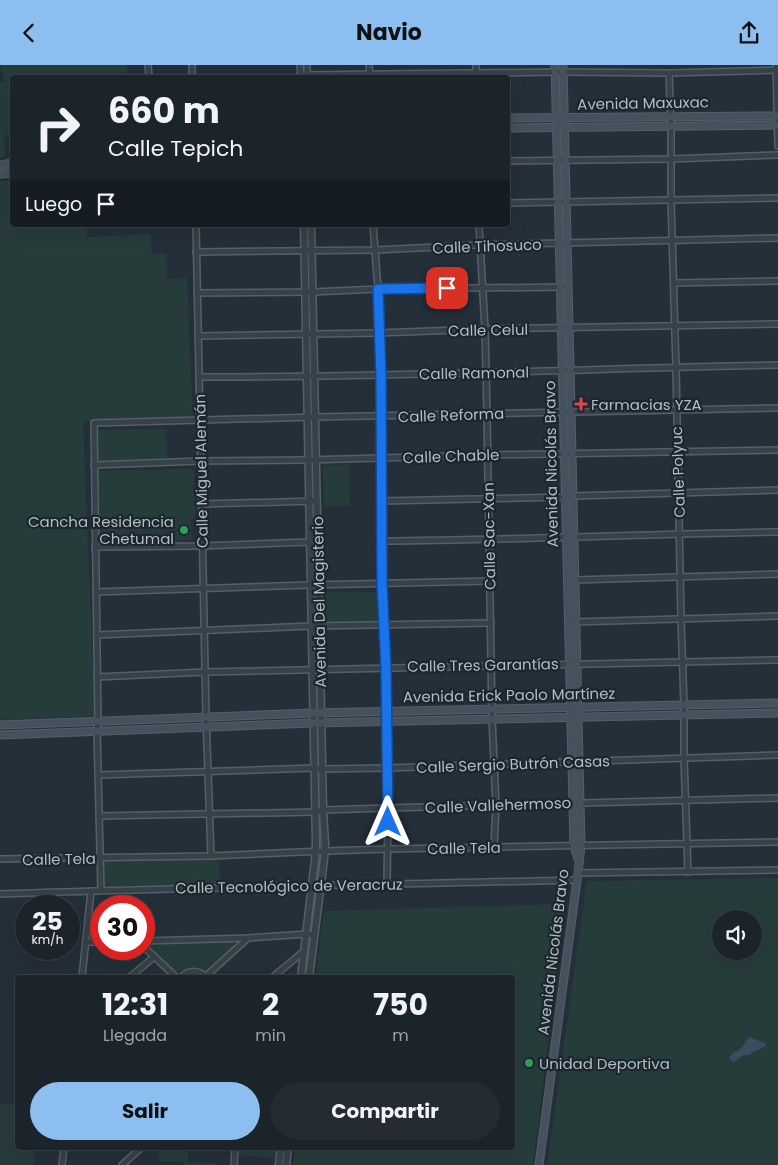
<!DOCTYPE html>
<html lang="es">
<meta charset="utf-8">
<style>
:root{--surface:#1b232b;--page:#242b33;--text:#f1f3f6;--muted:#a0a4a9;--line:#394047;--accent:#8cbff0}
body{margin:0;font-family:Poppins,sans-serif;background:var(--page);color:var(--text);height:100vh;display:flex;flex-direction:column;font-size:19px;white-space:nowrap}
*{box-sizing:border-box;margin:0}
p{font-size:16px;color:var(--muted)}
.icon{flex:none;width:28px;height:28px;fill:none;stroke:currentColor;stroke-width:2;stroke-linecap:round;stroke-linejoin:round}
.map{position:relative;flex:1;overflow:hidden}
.drawer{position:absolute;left:15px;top:910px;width:500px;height:175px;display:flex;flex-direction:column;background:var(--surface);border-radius:5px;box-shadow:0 5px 20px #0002,0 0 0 1px var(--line)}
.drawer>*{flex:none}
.guide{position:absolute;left:10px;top:10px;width:500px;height:152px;border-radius:5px;box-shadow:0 5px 20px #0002,0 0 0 1px var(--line);background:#1b232b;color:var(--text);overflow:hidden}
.buttons{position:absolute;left:712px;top:845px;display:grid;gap:10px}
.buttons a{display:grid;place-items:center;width:50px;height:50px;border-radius:50%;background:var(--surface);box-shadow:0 5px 20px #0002,0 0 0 1px var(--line);font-size:25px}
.speed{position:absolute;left:15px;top:830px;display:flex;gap:10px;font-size:25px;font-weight:700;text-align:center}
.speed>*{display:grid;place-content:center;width:65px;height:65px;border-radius:50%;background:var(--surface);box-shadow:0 5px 20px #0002,0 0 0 1px var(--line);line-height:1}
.speed small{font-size:12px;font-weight:400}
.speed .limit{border:8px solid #d22;background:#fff;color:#111}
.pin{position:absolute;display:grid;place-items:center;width:42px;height:42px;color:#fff;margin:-21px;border-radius:10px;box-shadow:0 2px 8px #0006}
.me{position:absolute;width:55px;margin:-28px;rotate:0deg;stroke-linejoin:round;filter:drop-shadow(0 0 4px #0008)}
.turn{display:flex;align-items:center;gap:18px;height:105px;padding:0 15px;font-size:22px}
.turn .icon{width:65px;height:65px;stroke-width:2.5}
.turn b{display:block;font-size:35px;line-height:42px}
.then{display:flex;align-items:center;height:48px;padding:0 15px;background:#0003;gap:10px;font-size:19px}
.eta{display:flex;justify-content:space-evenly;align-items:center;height:85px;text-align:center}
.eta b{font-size:30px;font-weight:700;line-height:35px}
.button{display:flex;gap:10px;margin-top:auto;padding:10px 15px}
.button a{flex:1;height:58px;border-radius:30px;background:var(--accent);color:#111;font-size:20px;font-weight:700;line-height:58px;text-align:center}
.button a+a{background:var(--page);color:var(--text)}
header{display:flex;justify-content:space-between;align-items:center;height:65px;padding:0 15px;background:var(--accent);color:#111;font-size:22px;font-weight:700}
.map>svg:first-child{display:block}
.green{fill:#263c3b;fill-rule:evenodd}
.water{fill:#384d5f}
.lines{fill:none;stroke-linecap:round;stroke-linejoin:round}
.minor-casing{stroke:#555f67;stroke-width:8}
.tertiary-casing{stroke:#555f67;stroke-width:9}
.secondary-casing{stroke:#555f67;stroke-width:9}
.minor{stroke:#374149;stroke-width:5}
.tertiary{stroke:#374149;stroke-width:6}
.secondary{stroke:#45515c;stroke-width:7}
.route-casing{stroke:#114b97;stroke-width:12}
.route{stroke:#1a73e8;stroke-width:9}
.health-dot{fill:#e0444e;stroke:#1c262e;stroke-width:2}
.leisure-dot{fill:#2e9e5b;stroke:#1c262e;stroke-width:2}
.labels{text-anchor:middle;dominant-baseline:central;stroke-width:4.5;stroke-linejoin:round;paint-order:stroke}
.street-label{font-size:15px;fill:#b2bcc5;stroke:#1c262e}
.poi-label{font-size:15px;fill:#b2bcc5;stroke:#1c262e;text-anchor:start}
</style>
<header><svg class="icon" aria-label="back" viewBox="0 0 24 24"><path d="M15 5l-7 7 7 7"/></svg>Navio<svg class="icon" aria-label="share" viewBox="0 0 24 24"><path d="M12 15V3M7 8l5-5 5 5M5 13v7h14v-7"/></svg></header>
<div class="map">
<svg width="778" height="1100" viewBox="0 0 778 1100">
<rect width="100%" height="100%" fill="#242f39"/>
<g class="green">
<polygon points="4,0 127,0 127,12 12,12 12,70 4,71 6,92 0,92 0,17 5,17 0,1"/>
<polygon points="12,115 12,160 87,160 87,172 151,169 152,189 166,189 167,214 187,213 193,352 83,357 95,651 0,655 0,116"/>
<polygon points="165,364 168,395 96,398 95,365"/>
<polygon points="323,400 349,400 350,441 324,441"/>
<polygon points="194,404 195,454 176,453 177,454 191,454 192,475 177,475 177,479 97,480 96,406"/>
<polygon points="325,527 378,527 378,558 325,560"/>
<polygon points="219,793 220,821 102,823 101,795"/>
<path d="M778,813V1100H547L587,816ZM721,854H754V886H721Z"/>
<polygon points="565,839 533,1100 293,1100 295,1083 512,1082 512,912 316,912 324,846"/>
<polygon points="236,876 237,878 202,907 192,904 186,904 174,908 144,879 144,878"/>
<polygon points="0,1039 17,1039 18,1082 36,1083 34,1100 0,1100"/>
<polygon points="188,1082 188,1097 217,1098 217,1100 184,1100 184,1097 158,1096 159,1083"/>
<polygon points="239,1083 279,1083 278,1094 238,1090"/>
</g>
<path class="water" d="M749,972L765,978L766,981L753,987L749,990H744L733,997L729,993C732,989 733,986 738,986C743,982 745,977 749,972Z"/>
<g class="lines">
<g class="minor-casing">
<g id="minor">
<polyline points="148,0 149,12"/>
<polyline points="192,0 192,12"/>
<polyline points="300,0 301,12"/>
<polyline points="307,0 307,12"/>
<polyline points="369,0 370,12"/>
<polyline points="476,0 476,12"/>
<polyline points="776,0 778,81"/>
<polyline points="669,8 671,62 671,135 676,302 681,554 684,640 684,693 688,807"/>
<polyline points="300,10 563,7 669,8 778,5"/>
<polyline points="508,96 670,94 778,90"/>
<polyline points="508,138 778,133"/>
<polyline points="196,160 206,652 211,791"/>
<polyline points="373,160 378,224 381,310 382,519 386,603 387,657 388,743 387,819"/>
<polyline points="479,160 485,264 487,349 489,475 492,654 496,741 494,782"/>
<polyline points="196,187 375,185 479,180 778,173"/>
<polyline points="674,218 778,216"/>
<polyline points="197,228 313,227 378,224 568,222"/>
<polyline points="198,271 378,268 485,264 778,259"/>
<path d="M199,312C392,312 585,304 778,300"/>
<polyline points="94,400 201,396 308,395 487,390 778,385"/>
<polyline points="381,436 566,432 573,431 778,425"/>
<polyline points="201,439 317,436"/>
<path d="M382,476C514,475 646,469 778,467"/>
<polyline points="95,482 202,481 310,477"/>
<polyline points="574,515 778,509"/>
<polyline points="96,527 310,520 490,516"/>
<polyline points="574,557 778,551"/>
<polyline points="97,570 311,561 491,558"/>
<polyline points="97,612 205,607 778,595"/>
<polyline points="98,710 314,703 322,704 387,703 778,690"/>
<polyline points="99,751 315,747 323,745 388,743 778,733"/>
<polyline points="0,794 211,791 325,786 388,784 778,777"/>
<polyline points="578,808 778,805"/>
<polyline points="101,825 97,666 98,656 94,358 315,352 778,343"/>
<path d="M0,829C192,822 385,820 577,815"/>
<polyline points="144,876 248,873 307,869 314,870"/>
<polyline points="86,877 101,877"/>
<polyline points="144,882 176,912"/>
<polyline points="206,911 248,873"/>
<polyline points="82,912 91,826"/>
<polyline points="130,912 154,892"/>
<path d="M181,912C189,905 198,905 207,912"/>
<polyline points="273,912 304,886"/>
<polyline points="62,1100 64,1082"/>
<polyline points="122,1100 142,1082"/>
<polyline points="234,1100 235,1082"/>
</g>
</g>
<g class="tertiary-casing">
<g id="tertiary">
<polyline points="301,912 315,795 316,779 304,160"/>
<polyline points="309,912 324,794 325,779 323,745 311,160"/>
<polyline points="279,1100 281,1082"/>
<polyline points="286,1100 288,1082"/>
</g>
</g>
<g class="secondary-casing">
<g id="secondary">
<polyline points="555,0 574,781 578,794"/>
<polyline points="508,53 778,51"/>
<polyline points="508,63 778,60"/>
<polyline points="0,100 12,98"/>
<polyline points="0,109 12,108"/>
<polyline points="0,660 313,648 778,638"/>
<polyline points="0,670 313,658 778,648"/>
<polyline points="539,1100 578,808 581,781 563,0"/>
</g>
</g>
<use href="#minor" class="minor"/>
<use href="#tertiary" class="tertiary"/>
<use href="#secondary" class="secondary"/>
</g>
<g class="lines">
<g class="route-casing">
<polyline id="route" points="388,757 386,603 382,519 381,310 378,224 447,223"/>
</g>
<use href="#route" class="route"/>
</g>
<path class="health-dot" d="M578.5 331.5h5v5h5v5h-5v5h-5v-5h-5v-5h5z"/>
<g class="leisure-dot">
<circle cx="184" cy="465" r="5"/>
<circle cx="529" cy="998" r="5"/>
</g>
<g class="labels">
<g class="street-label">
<text transform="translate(643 38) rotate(-1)">Avenida Maxuxac</text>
<text transform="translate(487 181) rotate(-2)">Calle Tihosuco</text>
<text transform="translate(488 265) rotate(-1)">Calle Celul</text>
<text transform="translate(474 308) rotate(-1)">Calle Ramonal</text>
<text transform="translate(451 350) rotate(-2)">Calle Reforma</text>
<text transform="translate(451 391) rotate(-2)">Calle Chable</text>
<text transform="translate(551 399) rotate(-91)">Avenida Nicolás Bravo</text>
<text transform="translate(201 406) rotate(-91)">Calle Miguel Alemán</text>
<text transform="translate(678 407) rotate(-92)">Calle Polyuc</text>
<text transform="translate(489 471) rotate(-91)">Calle Sac-Xan</text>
<text transform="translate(319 537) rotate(-91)">Avenida Del Magisterio</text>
<text transform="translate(483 600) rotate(-1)">Calle Tres Garantías</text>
<text transform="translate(509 630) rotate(-1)">Avenida Erick Paolo Martínez</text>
<text transform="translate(513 699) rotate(-2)">Calle Sergio Butrón Casas</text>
<text transform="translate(498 740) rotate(-2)">Calle Vallehermoso</text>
<text transform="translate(464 783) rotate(-1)">Calle Tela</text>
<text transform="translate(59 794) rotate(-1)">Calle Tela</text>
<text transform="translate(289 821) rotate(-1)">Calle Tecnológico de Veracruz</text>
<text transform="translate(553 887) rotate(-83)">Avenida Nicolás Bravo</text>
</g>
<g class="poi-label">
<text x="591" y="339">Farmacias YZA</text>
<text x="174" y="456" text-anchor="end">Cancha Residencia<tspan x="174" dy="17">Chetumal</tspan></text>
<text x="539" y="998">Unidad Deportiva</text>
</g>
</g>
</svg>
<div class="buttons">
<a><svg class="icon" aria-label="sound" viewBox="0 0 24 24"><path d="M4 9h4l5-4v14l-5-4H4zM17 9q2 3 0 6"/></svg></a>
</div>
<div class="speed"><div>25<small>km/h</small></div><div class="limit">30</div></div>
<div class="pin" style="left:447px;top:223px;background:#d93025"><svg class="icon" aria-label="arrive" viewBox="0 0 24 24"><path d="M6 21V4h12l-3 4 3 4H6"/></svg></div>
<svg class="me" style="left:388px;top:757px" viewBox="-20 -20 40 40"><path d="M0-17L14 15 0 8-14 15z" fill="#1a73e8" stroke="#fff" stroke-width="4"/></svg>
<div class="guide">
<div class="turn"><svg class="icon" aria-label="right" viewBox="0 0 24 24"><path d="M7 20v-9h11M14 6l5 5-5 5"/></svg><div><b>660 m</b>Calle Tepich</div></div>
<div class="then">Luego<svg class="icon" aria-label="arrive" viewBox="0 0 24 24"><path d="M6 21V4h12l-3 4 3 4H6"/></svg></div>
</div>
<section class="drawer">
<div class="eta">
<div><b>12:31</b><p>Llegada</p></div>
<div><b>2</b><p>min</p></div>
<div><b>750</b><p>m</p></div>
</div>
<div class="button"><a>Salir</a><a>Compartir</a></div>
</section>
</div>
